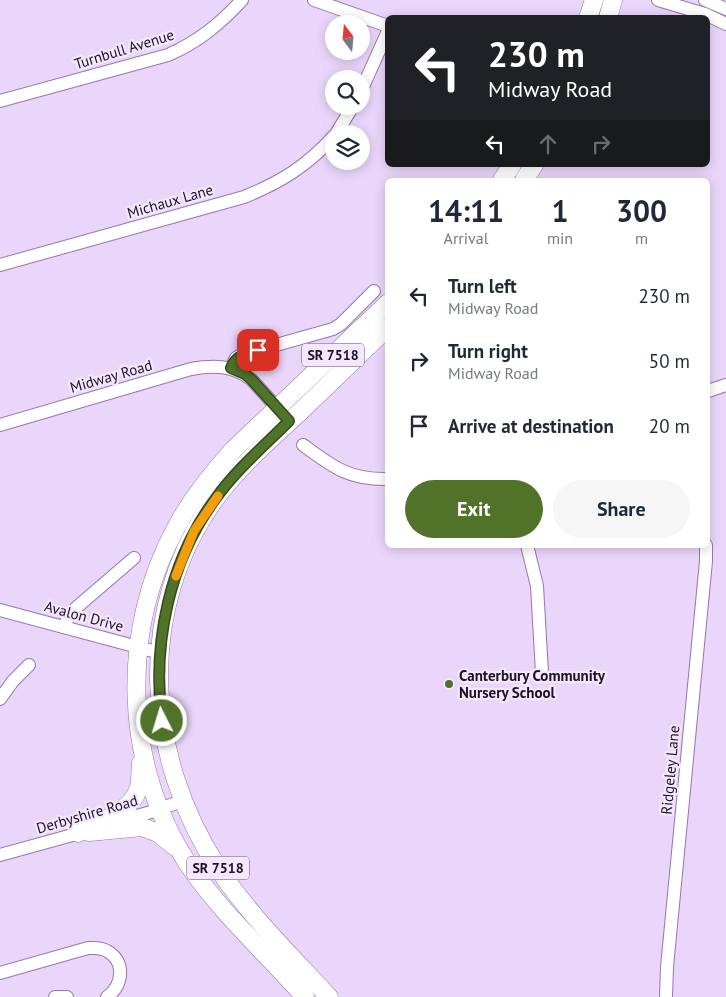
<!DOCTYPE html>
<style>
:root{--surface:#fff;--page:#f6f6f7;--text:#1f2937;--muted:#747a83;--accent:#507229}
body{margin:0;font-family:"PT Sans",sans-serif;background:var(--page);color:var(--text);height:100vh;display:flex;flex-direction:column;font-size:19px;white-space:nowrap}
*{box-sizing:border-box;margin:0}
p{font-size:16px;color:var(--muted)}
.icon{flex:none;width:28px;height:28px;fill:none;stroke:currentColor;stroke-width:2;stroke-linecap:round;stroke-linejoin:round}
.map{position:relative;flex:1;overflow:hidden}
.sheet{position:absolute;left:385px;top:178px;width:325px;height:370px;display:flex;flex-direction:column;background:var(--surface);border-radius:8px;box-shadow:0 2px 12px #0003}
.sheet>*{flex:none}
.banner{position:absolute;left:385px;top:15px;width:325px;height:152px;border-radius:8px;box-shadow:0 2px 12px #0003;background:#202124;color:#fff;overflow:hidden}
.needle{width:32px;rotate:344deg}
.tools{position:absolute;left:325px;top:15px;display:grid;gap:10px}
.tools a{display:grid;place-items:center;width:45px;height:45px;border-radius:50%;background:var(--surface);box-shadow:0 2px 12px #0003;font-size:25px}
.pin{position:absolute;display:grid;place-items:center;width:42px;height:42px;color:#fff;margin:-21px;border-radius:10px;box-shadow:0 2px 8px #0006}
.me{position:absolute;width:55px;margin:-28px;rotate:355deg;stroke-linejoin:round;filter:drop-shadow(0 0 4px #0008)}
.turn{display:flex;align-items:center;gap:18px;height:105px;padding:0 20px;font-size:22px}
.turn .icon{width:65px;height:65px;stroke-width:2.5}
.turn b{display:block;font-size:35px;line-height:42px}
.lanes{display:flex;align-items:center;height:48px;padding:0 20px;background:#0003;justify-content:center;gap:25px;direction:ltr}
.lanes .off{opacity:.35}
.eta{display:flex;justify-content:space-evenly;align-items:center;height:85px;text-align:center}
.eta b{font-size:30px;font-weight:600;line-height:35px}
.cta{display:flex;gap:10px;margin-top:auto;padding:10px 20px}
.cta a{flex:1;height:58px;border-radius:30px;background:var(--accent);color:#fff;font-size:20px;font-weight:600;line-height:58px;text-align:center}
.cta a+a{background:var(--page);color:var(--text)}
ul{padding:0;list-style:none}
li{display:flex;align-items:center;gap:15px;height:65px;padding:0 20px}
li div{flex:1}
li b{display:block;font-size:19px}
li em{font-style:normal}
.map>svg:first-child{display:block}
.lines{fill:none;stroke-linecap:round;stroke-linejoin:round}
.minor-casing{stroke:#9677ad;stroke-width:14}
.highway-casing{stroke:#9677ad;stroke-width:19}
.minor{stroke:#fff;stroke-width:12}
.highway{stroke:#fff;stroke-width:18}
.route-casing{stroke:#344a1b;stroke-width:12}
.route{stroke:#507229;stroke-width:9}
.slow{stroke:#f59e0b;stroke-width:9}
.poi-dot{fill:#507229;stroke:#f4e7fe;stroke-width:2}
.labels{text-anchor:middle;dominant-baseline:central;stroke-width:4.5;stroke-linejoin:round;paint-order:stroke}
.shield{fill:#f4e7fe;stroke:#5e5167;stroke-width:1}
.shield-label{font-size:14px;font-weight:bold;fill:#1d1126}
.street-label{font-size:15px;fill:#1d1126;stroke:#f4e7fe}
.poi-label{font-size:15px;font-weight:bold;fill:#1d1126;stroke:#f4e7fe;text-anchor:start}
</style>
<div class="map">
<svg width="726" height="997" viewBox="0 0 726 997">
<rect width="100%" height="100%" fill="#ead6fa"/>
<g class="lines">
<g class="minor-casing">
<g id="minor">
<polyline points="314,0 388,26"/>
<polyline points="658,0 705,14 726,24"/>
<polyline points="705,0 726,9"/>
<polyline points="361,91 388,31"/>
<path d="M0,101L168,55C198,42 220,24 242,0"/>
<polyline points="336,134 353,106"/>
<path d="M0,265L244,197C281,182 307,166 334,136"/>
<polyline points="231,368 236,358 241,355 333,329 341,324 374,291"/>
<polyline points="708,391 726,385"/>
<path d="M0,425L191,369C214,365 233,365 252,380L289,421"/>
<path d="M303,445C333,467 349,480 388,479"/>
<polyline points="527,545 537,586 542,673"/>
<polyline points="0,610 160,653"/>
<polyline points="64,627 69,616 77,607 134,558"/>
<polyline points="0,699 13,681 29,665"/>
<polyline points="108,824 151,812 182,801"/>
<polyline points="0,855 87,831"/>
<path d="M0,973L88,948C94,948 101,947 107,951C126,961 123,986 107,997"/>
<polyline points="55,997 67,997"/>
<polyline points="666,997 667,967 706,561 706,545"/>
</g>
</g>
<g class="highway-casing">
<g id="highway">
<polyline points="588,18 594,0"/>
<polyline points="608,18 613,0"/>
<polyline points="502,180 512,165"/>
<polyline points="524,180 534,165"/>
<polyline points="89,832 142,827 158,833 174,846"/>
<path d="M78,833C100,822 132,812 139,787C141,779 140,771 141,763"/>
<path d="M305,997C265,952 219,911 186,861C123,761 120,629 177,526C192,498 212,474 233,450L388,303"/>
<path d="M329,997C291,956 249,915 218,868C145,756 135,610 215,499C240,465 273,437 303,409C331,382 359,355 388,327"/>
</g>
</g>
<use href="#minor" class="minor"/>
<use href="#highway" class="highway"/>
</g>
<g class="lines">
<g class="route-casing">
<path id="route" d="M162,721C152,644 169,561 216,498C237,469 264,446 289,421L252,380L245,374L231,368C236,355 246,354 258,350"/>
</g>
<use href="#route" class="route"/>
<polyline class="slow" points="176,576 194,531 218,496"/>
</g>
<circle class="poi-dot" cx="449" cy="684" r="5"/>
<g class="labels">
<g class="shield">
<rect x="302" y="343.5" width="62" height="23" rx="4"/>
<rect x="187" y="856.5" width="62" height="23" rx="4"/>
</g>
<g class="shield-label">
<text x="333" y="355">SR 7518</text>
<text x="218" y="868">SR 7518</text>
</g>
<g class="street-label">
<text transform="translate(124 49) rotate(-17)">Turnbull Avenue</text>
<text transform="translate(170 201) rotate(-16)">Michaux Lane</text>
<text transform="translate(111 376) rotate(-16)">Midway Road</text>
<text transform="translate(84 616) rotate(15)">Avalon Drive</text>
<text transform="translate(670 770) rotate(-85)">Ridgeley Lane</text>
<text transform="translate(87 814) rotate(-16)">Derbyshire Road</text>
</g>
<g class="poi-label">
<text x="459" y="675">Canterbury Community<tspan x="459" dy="17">Nursery School</tspan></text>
</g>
</g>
</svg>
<div class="tools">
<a><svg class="needle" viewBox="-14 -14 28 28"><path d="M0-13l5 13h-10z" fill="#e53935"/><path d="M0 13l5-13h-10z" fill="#747a83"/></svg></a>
<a><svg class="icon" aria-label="search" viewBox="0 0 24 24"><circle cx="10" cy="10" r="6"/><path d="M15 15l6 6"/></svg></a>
<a><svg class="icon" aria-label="layers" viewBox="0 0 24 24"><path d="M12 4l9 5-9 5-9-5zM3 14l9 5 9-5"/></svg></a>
</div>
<div class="pin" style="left:258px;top:350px;background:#d93025"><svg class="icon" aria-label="arrive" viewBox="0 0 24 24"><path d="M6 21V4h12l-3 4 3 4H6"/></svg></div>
<svg class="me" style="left:162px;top:721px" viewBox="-20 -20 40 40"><circle r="17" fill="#507229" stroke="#fff" stroke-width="3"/><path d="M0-11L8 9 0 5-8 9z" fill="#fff"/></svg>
<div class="banner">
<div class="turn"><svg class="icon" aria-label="left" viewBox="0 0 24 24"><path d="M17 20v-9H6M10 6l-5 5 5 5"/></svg><div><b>230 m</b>Midway Road</div></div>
<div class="lanes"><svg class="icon" aria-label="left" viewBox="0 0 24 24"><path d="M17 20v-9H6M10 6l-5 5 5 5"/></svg><svg class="icon off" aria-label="ahead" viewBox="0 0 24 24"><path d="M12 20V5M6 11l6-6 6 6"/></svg><svg class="icon off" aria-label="right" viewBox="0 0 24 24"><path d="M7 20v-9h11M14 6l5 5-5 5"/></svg></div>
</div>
<section class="sheet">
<div class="eta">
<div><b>14:11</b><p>Arrival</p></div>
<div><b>1</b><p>min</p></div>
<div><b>300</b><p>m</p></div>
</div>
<ul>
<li><svg class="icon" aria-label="left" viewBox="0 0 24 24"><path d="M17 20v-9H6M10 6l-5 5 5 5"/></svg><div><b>Turn left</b><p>Midway Road</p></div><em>230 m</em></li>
<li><svg class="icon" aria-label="right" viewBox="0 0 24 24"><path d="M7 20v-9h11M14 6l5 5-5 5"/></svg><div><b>Turn right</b><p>Midway Road</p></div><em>50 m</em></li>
<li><svg class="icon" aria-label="arrive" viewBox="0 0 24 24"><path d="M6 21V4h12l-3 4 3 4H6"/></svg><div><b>Arrive at destination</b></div><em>20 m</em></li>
</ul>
<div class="cta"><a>Exit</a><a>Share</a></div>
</section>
</div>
